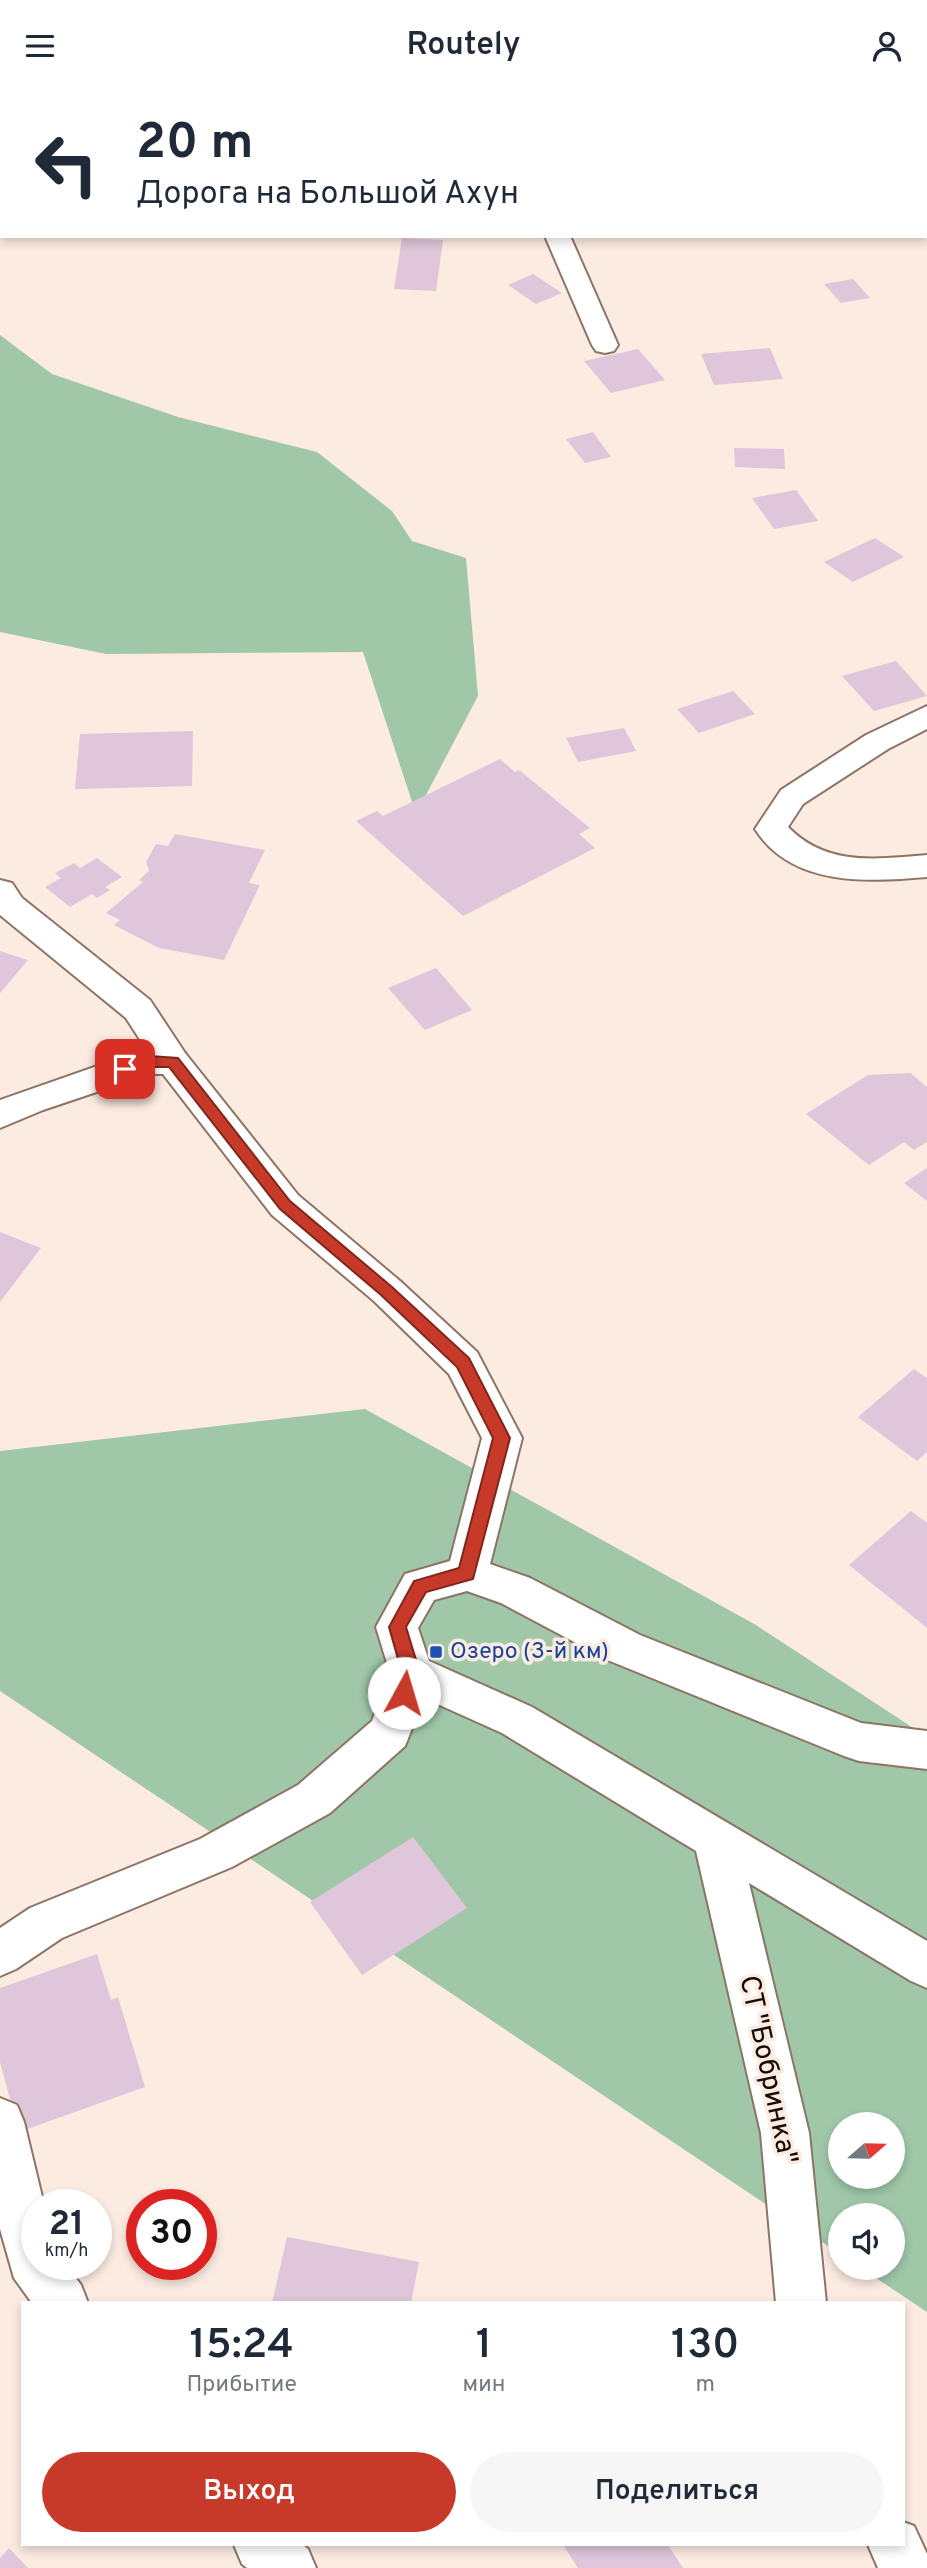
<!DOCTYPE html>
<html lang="ru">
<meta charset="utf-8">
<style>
:root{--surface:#fff;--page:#f6f6f7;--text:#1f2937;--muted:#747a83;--accent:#c73a2a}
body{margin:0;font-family:Overpass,sans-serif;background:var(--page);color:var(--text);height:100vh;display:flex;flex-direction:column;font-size:26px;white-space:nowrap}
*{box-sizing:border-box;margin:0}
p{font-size:23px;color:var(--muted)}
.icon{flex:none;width:38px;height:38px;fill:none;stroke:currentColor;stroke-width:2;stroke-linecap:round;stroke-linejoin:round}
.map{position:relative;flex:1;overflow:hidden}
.sheet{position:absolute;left:21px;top:2210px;width:884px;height:245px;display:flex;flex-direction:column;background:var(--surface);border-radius:0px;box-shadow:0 4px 10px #0003}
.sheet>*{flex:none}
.guide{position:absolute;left:0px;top:0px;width:928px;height:147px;box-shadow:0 4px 10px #0003;background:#fff;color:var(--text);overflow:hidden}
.needle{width:46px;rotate:70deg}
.controls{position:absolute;left:828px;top:2021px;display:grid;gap:14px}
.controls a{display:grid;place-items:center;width:77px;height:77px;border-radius:50%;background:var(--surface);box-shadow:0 4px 10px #0003;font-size:35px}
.speed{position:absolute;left:21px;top:2098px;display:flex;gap:14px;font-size:35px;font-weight:700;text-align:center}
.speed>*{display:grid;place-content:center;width:91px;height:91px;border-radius:50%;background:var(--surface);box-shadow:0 4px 10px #0003;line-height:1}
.speed small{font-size:18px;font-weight:400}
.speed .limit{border:10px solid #d22;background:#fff;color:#111}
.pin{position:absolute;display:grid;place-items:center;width:60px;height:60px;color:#fff;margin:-30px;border-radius:14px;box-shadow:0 4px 10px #0006}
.me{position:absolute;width:77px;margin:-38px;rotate:6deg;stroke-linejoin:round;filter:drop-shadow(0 0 5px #0008)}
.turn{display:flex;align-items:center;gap:24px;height:147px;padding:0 21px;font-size:32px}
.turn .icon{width:91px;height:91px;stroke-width:2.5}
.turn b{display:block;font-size:49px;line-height:60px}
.eta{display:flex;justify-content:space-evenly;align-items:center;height:119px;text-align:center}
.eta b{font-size:42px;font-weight:600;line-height:49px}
.button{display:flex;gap:14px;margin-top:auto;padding:14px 21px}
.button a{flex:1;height:80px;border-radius:42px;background:var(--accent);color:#fff;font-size:28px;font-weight:600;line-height:80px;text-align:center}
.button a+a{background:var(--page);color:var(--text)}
header{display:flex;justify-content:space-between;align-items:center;height:91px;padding:0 21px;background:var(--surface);font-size:32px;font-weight:600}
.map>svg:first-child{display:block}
.forest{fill:#9fc7a8;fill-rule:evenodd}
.building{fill:#dfc6da}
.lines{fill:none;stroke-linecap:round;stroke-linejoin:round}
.minor-casing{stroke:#8d7465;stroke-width:4}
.minor{fill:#fff;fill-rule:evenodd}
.route{fill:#c73a2a;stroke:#81261b;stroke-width:2}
.transit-dot{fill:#1a4fb4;stroke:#fcebe1;stroke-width:2.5}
.labels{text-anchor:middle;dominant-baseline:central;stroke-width:7;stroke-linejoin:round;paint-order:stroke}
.transit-label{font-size:23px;fill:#164399;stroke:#fcebe1;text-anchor:start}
.near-street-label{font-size:28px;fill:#140b06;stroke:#fcebe1}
</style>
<header><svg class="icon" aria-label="menu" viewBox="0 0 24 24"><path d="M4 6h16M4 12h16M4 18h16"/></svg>Routely<svg class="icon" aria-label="person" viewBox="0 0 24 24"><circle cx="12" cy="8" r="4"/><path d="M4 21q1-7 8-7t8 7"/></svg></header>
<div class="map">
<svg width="927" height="2477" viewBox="0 0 927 2477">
<rect width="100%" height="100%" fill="#fcebe1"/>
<g class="forest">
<polygon points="0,244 52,283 178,326 317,361 392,420 412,450 466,467 478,605 416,723 363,561 106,563 0,541"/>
<path d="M365,1318L756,1534L927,1646V2221L861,2177H892V2124H840V2163L0,1600V1360ZM840,2034H892V2086H840Z"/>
</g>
<g class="building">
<polygon points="402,147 443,149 436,200 394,198"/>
<polygon points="533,183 562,202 536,213 508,194"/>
<polygon points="853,188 870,207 841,212 824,193"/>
<polygon points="770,257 783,288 714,294 701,263"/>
<polygon points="638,258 665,289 611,302 584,270"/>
<polygon points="593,341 611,366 585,372 566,348"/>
<polygon points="734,357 784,358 785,378 735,376"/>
<polygon points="796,399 818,430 774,438 752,407"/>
<polygon points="875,447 904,466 853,491 824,471"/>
<polygon points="896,570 927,605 874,620 842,585"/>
<polygon points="733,600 755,623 699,642 677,618"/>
<polygon points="624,637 636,660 578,671 566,647"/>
<polygon points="193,640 192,695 75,698 80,643"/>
<polygon points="500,668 515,681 519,679 590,737 579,743 595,757 463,825 356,730 377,720 383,725"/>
<polygon points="175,743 265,759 249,792 260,794 224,869 159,857 114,834 120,829 106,822 143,791 139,789 149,780 146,771 156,753 168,755"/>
<polygon points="97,767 122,786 105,796 110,799 97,807 92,803 70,816 45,796 61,787 55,782 74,772 80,777"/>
<polygon points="0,860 28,869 0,902"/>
<polygon points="436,877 472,919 425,939 388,897"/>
<polygon points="910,982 927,996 927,1051 914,1059 904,1051 869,1074 806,1023 868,984"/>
<polygon points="927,1077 927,1110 904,1092"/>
<polygon points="0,1141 41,1157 0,1211"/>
<polygon points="914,1278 927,1287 927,1361 917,1370 858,1326"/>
<polygon points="911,1420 927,1432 927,1537 849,1474"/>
<polygon points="413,1746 467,1817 362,1884 310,1811"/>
<polygon points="97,1863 111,1909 118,1906 145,1996 19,2041 0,1971 0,1897"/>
<polygon points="287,2146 419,2171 411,2212 272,2212"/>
<polygon points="563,2454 668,2454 683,2477 578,2477"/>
<polygon points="9,2457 28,2477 0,2477 0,2467"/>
</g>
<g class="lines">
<g class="minor-casing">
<g id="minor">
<polygon points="102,0 126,0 126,2 103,2"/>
<polygon points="545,145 570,145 618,254 614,260 605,262 596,260 592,254"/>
<path d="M927,615V638L888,658L803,713L788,736C827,776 876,768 927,764V786C867,791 792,796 755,738L781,699L866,644Z"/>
<polygon points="0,789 12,792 22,807 150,909 185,962 298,1104 400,1190 477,1261 522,1347 490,1473 530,1487 640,1544 861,1632 927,1640 927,1678 859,1670 844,1665 610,1570 501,1512 467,1500 434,1509 418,1537 429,1570 532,1616 927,1850 927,1897 911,1890 749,1792 809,2042 826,2212 776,2212 761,2042 696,1760 502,1642 424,1607 405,1655 330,1722 232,1776 62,1847 16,1878 0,1885 0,1837 30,1817 200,1748 298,1694 372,1630 390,1582 376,1536 405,1483 450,1470 482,1347 449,1283 374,1210 272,1124 163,983 150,983 43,1019 0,1037 0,1009 146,958 126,927 0,824"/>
<polygon points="0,2007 17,2014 24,2031 44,2114 37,2114 37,2174 66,2174 81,2194 88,2212 32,2212 14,2187 0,2138"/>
<polygon points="903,2431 914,2435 927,2463 927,2477 878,2477 868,2454 903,2454"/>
<polygon points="234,2454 303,2454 308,2458 316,2477 247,2477 242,2473"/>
</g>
</g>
<use href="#minor" class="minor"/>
</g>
<polygon class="route" points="149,965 178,967 290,1110 392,1196 469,1267 510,1347 473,1488 426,1501 406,1536 420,1582 410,1607 404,1609 398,1607 395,1602 402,1582 389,1536 414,1490 459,1477 493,1347 457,1276 381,1204 280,1118 169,976 150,976 125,984 118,978 120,975"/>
<rect class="transit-dot" x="429" y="1554" width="14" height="14" rx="3.5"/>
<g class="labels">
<g class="transit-label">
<text x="450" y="1561">Озеро (3-й км)</text>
</g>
<g class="near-street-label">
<text transform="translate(767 1979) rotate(78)">СТ "Бобринка"</text>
</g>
</g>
</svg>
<div class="controls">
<a><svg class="needle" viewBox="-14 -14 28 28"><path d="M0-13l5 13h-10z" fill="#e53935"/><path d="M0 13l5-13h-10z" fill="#747a83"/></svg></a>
<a><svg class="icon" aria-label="sound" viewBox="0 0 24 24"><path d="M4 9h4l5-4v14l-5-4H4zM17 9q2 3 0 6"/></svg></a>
</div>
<div class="speed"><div>21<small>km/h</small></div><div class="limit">30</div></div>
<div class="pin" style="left:125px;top:978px;background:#d93025"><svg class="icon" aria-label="arrive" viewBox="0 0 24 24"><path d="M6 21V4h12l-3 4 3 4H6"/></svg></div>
<svg class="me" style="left:404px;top:1602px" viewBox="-20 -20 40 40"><circle r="19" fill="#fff"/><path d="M0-13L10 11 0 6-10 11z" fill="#c73a2a"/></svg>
<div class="guide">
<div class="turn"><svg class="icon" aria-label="left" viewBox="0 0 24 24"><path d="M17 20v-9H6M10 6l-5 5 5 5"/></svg><div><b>20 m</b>Дорога на Большой Ахун</div></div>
</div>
<section class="sheet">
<div class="eta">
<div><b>15:24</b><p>Прибытие</p></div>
<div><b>1</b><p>мин</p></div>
<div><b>130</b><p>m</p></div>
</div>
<div class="button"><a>Выход</a><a>Поделиться</a></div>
</section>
</div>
